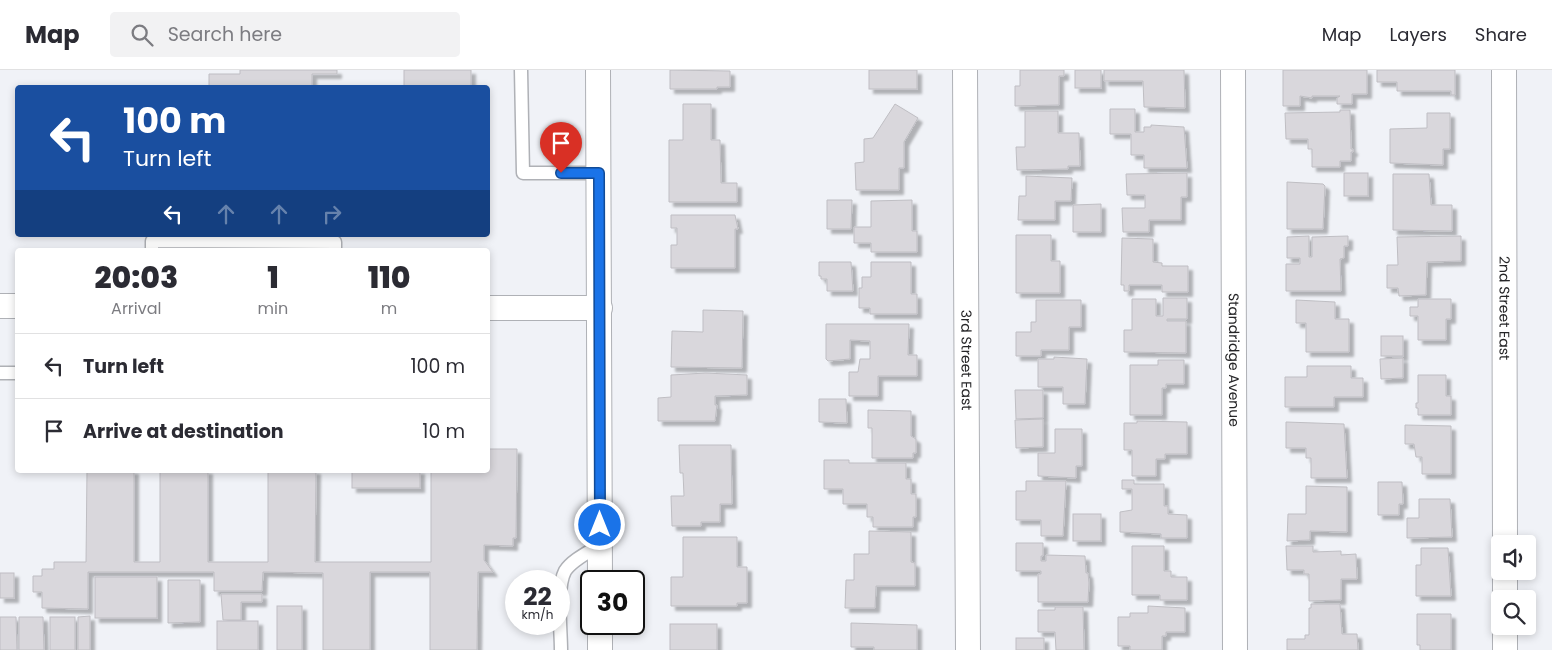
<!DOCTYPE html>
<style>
:root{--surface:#fff;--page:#f2f2f3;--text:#2b2b33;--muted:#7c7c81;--line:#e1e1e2}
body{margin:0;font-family:Poppins,sans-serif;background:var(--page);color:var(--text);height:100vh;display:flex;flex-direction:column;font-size:19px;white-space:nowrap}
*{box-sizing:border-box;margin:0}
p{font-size:16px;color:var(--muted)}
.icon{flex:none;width:28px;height:28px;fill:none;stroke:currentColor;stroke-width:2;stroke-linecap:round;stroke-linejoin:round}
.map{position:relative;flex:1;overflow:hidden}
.side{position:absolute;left:15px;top:178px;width:475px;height:225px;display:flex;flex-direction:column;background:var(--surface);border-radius:5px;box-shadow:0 2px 8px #0003}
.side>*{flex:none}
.guide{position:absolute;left:15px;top:15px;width:475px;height:152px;border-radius:5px;box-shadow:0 2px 8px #0003;background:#1a4fa0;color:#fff;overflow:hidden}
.controls{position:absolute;left:1491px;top:465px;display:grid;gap:10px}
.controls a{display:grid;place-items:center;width:45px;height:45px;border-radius:5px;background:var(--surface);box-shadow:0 2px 8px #0003;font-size:25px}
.speed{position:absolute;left:505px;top:500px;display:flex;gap:10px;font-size:25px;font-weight:700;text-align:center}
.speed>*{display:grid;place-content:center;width:65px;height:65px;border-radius:50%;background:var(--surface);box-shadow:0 2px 8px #0003;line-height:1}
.speed small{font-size:12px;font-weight:400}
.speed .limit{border:2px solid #111;border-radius:8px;background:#fff;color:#111}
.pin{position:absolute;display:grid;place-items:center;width:42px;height:42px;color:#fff;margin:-51px -21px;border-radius:50% 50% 50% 0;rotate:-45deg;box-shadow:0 0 5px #0007}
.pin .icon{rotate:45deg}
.me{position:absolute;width:55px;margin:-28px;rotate:0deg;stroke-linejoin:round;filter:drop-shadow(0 0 4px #0008)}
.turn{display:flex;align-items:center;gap:18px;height:105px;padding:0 25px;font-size:22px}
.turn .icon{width:65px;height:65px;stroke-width:2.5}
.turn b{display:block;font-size:35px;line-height:42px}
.lanes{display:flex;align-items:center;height:48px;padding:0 25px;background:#0003;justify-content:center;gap:25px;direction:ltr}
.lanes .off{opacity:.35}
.eta{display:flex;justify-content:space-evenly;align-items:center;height:85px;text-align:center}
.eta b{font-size:30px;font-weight:800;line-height:35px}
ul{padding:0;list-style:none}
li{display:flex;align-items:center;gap:15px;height:65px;padding:0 25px;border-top:1px solid var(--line)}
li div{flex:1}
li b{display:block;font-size:19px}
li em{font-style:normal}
header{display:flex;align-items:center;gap:30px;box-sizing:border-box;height:70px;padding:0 25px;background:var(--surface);border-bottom:1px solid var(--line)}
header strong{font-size:24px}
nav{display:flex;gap:28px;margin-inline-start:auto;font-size:18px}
.search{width:350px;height:45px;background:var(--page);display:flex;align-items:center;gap:12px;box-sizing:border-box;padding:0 18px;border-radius:5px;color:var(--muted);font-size:19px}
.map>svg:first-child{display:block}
.building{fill:#d9d7dc;stroke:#bfbec3;filter:url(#shadow)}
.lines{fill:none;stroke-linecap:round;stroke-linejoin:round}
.lane-casing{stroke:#afb1b6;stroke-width:15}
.street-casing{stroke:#afb1b6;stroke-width:26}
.lane{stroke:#fff;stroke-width:12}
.street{stroke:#fff;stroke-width:24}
.route-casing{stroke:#114b97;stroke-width:12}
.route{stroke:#1a73e8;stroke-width:9}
.labels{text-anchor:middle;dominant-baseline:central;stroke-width:4;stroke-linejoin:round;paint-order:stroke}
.street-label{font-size:14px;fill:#252527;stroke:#fff}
</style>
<header>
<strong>Map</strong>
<div class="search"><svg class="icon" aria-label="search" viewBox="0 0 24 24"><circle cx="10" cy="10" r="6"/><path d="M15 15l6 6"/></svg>Search here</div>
<nav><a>Map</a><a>Layers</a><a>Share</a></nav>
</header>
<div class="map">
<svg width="1552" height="580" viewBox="0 0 1552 580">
<defs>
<filter id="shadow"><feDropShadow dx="4.5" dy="4.5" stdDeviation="1" flood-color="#0004"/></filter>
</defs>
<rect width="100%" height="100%" fill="#f0f2f7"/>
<g class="building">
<polygon points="240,0 337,0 337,4 312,4 312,18 209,18 209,4 240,4"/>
<rect x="404" y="0" width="67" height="18"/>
<polygon points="670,0 730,1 730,17 717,17 717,19 670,19"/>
<rect x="869" y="0" width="48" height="19"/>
<polygon points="1020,0 1064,0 1064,6 1059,6 1059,35 1015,36 1015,16 1020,16"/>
<rect x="1075" y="0" width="26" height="18"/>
<polygon points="1104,0 1184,0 1185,38 1144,37 1143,11 1104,11"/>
<polygon points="1283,0 1367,0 1367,24 1352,24 1352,34 1337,34 1337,28 1340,26 1312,26 1312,28 1300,26 1300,36 1283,36"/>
<polygon points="1377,0 1455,0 1455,25 1451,25 1451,21 1397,21 1397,12 1377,12"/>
<polygon points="683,34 711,34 711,70 720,70 721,113 737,113 737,132 669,132 669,70 683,70"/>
<polygon points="895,34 918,48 904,72 904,98 899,98 899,120 856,120 855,93 864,92 864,69 873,68"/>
<polygon points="1110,39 1135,39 1135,62 1144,62 1144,57 1151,57 1151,55 1184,57 1187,98 1144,98 1144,85 1131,85 1131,64 1110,64"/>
<polygon points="1340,40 1350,40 1351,79 1353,79 1353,82 1351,82 1351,91 1340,91 1340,97 1312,97 1312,79 1308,79 1308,69 1286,69 1285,43 1340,42"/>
<polygon points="1025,41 1058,41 1058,63 1079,63 1080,96 1068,96 1068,99 1017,100 1016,77 1025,77"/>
<polygon points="1427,43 1450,43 1450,79 1443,79 1443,95 1390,93 1390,59 1427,58"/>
<polygon points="1187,103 1187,127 1181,127 1181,150 1149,150 1149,162 1123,162 1122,138 1145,138 1145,125 1127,125 1126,104"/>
<rect x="1344" y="103" width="24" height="23"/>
<polygon points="1393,104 1429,104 1431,135 1452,135 1452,161 1393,160"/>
<polygon points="1026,106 1072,108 1071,131 1055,131 1055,150 1018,150 1019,126 1026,126"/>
<polygon points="1287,112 1323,114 1325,116 1323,159 1287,159"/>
<polygon points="827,130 852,130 851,159 827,159"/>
<polygon points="912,130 912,161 917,161 917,182 871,182 871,173 854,173 854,157 871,157 871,131"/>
<polygon points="1101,134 1101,162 1073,162 1073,135"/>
<polygon points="671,145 735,145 738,159 735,159 735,198 671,198 671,175 677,175 677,158 671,158"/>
<polygon points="1016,165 1051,165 1051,191 1060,191 1060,223 1016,223"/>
<polygon points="1309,166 1309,187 1312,187 1312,167 1348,166 1348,176 1344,176 1344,188 1340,189 1341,221 1286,221 1286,194 1300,194 1300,188 1287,188 1287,167"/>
<polygon points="1461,166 1461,191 1427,192 1426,225 1399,226 1398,218 1387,218 1387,195 1398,195 1397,167"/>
<polygon points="1122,168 1153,169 1153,192 1162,193 1162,196 1188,196 1188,222 1162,222 1162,215 1129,215 1129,221 1124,221 1124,215 1121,215"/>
<polygon points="819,192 851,192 853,221 827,221 827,209 821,209 821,206 819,206"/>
<polygon points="871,192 911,192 911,224 917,224 917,244 870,244 870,238 859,238 859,218 862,218 862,207 871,207"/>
<polygon points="1163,228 1187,228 1187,249 1167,249 1167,251 1186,251 1186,283 1124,282 1124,260 1132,260 1132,229 1156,229 1156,246 1163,246"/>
<polygon points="1418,229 1451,229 1451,249 1446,249 1446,270 1418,270 1418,246 1410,246 1410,237 1418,237"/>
<polygon points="1036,230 1081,230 1081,257 1069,257 1069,280 1041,280 1041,286 1016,286 1016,262 1031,262 1031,252 1036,252"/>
<polygon points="1296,230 1335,232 1335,249 1349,249 1349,282 1306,282 1306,253 1296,253"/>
<polygon points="703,240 743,241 742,298 671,297 672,261 703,262"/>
<polygon points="826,254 909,254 908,285 917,285 917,306 878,306 878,326 849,326 849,302 858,302 860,289 870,289 870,271 850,270 850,289 828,291 826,289"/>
<rect x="1381" y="266" width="22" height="20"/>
<polygon points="1054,287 1087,289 1085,334 1063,334 1063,317 1038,317 1038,289 1054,289"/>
<polygon points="1403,288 1403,308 1381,309 1380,289"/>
<polygon points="1158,290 1184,290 1184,314 1166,314 1166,318 1162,318 1162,345 1130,345 1130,295 1158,295"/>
<polygon points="1307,296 1351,296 1351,308 1363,308 1363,327 1334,327 1334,337 1285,337 1285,307 1307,307"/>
<polygon points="706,303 747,305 747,325 715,326 715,335 717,335 715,351 658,351 658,328 671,327 671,305"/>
<polygon points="1418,305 1446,305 1446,326 1451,326 1451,345 1418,345 1418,338 1416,338 1416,333 1418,333"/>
<polygon points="1015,320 1043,320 1043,348 1016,349"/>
<polygon points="819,329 846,329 847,353 819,352"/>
<polygon points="868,340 911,341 911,366 916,369 916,383 913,383 913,388 872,388 872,358 868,358"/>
<polygon points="1043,349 1043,377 1016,378 1015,350"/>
<polygon points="1137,351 1187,352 1187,384 1165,384 1165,389 1156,389 1156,406 1132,406 1132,380 1124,380 1124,353 1137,353"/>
<polygon points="1286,352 1344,354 1347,408 1311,408 1311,388 1306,388 1306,378 1286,378"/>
<polygon points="1405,355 1451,356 1451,404 1422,404 1422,387 1416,387 1414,374 1405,374"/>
<polygon points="1055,359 1082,359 1082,396 1076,396 1076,408 1038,406 1038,383 1055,383"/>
<polygon points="679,375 731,375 732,434 720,434 720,452 701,452 701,456 672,456 671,426 684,426 683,403 680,403"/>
<polygon points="488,379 517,379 516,468 513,468 513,476 484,475 484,490 493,502 478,502 477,580 430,580 430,502 370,502 370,580 323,580 323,503 263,502 262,521 214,521 214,502 88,502 88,539 42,538 42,522 33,522 33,506 42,506 42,499 54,499 54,492 86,492 87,400 134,400 134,492 160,492 160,400 208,400 208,492 268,492 268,400 316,400 315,492 431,492 431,400 488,400"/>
<polygon points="824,390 849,390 849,393 906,393 906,409 911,409 911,424 916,424 916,447 913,447 913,457 873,457 873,447 867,447 867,434 843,434 843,419 824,419"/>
<rect x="352" y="400" width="68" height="18"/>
<polygon points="1122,410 1134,410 1134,414 1164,414 1164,436 1168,436 1168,444 1187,445 1187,468 1161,468 1161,464 1120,462 1120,442 1132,440 1132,419 1122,419"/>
<polygon points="1026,411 1066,411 1063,466 1041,466 1041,450 1016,450 1016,421 1026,421"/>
<polygon points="1378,412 1402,412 1403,434 1399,434 1399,445 1378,445"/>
<polygon points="1306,416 1347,417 1347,462 1310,461 1310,470 1287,471 1288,444 1306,444"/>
<polygon points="1419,429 1450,429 1452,467 1407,468 1407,448 1419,448"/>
<rect x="1073" y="444" width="28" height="27"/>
<polygon points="869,461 911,462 911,492 915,493 915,516 876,516 875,538 845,538 846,510 854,510 854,484 869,484"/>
<polygon points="683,467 737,467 737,497 747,497 747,533 737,533 737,536 671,536 671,507 683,507"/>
<polygon points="1016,473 1043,473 1043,486 1041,486 1041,491 1046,491 1046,485 1085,486 1086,503 1088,503 1089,513 1088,532 1038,532 1038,504 1041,504 1041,501 1016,501"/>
<polygon points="1132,476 1164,476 1164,501 1171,501 1171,507 1187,507 1187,530 1160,530 1160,525 1132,525"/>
<polygon points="1286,476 1313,476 1313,482 1341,481 1341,485 1356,484 1357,509 1341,509 1341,530 1309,531 1309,504 1304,504 1304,500 1287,500"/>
<polygon points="1421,478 1448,478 1451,526 1416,526 1416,495 1421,495"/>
<rect x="0" y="503" width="14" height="25"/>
<rect x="95" y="507" width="62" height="41"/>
<polygon points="168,510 200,510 200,552 168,553"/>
<polygon points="221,524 262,524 262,532 241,532 241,550 223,550"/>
<polygon points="1311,534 1340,534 1342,564 1357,564 1358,580 1287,580 1287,569 1305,569 1305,565 1309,565 1309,538 1311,538"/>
<rect x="277" y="536" width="25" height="44"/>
<polygon points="1148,536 1185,538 1185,562 1166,562 1166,566 1162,566 1162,580 1130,580 1130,576 1118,576 1118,547 1130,547 1130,543 1148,543"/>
<polygon points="1055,537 1083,537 1084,580 1056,580 1055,562 1038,562 1038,540 1055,540"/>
<polygon points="1417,544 1451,544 1451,580 1420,580 1420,575 1417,575"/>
<polygon points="90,546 90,580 78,580 78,547"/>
<polygon points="0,547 16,547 17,580 0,580"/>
<polygon points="19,547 43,547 44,580 19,580"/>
<rect x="50" y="547" width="25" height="33"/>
<rect x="217" y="551" width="41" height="29"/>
<polygon points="851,553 917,555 917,580 874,580 874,577 851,577"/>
<rect x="670" y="554" width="47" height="26"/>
<rect x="1016" y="568" width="28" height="12"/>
</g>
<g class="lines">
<g class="lane-casing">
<g id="lane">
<polyline points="521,0 523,103 599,103"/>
<polyline points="152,180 152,171 335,172 335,180"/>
<polyline points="0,303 18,303"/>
<path d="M561,580C561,560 556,518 565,501C572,490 589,482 600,475"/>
</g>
</g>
<g class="street-casing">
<g id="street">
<polyline points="598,0 600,511"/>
<path id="s1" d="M965,0L968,580"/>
<path id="s2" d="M1233,0L1235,580"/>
<path id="s3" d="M1504,0L1505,474"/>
<polyline points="0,236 18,236"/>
<polyline points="488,238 600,238"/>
<polyline points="1505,501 1505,529"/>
<polyline points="600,554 600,580"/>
<polyline points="1505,556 1505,580"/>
</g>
</g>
<use href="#lane" class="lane"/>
<use href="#street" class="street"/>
</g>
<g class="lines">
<g class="route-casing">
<polyline id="route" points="561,103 599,103 600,455"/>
</g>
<use href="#route" class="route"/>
</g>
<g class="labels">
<g class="street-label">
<text stroke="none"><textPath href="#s3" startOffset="238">2nd Street East</textPath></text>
<text stroke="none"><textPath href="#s1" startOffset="290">3rd Street East</textPath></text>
<text stroke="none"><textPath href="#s2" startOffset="290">Standridge Avenue</textPath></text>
</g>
</g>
</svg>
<div class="controls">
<a><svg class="icon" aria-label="sound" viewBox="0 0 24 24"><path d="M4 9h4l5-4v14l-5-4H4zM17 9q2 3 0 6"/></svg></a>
<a><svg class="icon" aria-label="search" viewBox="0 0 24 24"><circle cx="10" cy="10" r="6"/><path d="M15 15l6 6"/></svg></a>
</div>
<div class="speed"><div>22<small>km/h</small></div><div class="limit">30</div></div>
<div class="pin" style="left:561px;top:103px;background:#d93025"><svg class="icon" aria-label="arrive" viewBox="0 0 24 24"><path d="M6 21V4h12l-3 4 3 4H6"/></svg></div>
<svg class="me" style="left:600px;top:455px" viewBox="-20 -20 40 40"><circle r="17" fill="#1a73e8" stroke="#fff" stroke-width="3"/><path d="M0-11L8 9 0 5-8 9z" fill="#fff"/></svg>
<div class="guide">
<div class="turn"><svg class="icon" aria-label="left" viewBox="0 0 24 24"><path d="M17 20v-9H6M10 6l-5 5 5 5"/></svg><div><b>100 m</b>Turn left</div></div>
<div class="lanes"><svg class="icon" aria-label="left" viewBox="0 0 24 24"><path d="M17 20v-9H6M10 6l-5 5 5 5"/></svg><svg class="icon off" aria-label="ahead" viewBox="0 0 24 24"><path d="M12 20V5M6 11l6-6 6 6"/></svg><svg class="icon off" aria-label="ahead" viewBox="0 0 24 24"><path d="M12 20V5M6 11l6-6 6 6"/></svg><svg class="icon off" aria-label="right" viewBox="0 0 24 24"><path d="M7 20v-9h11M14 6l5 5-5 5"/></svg></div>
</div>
<section class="side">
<div class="eta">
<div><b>20:03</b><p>Arrival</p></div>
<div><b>1</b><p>min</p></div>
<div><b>110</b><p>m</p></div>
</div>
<ul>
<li><svg class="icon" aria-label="left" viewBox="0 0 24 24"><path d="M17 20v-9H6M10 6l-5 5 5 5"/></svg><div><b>Turn left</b></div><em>100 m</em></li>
<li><svg class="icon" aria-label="arrive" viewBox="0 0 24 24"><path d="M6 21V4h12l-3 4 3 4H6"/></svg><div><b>Arrive at destination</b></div><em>10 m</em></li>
</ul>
</section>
</div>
